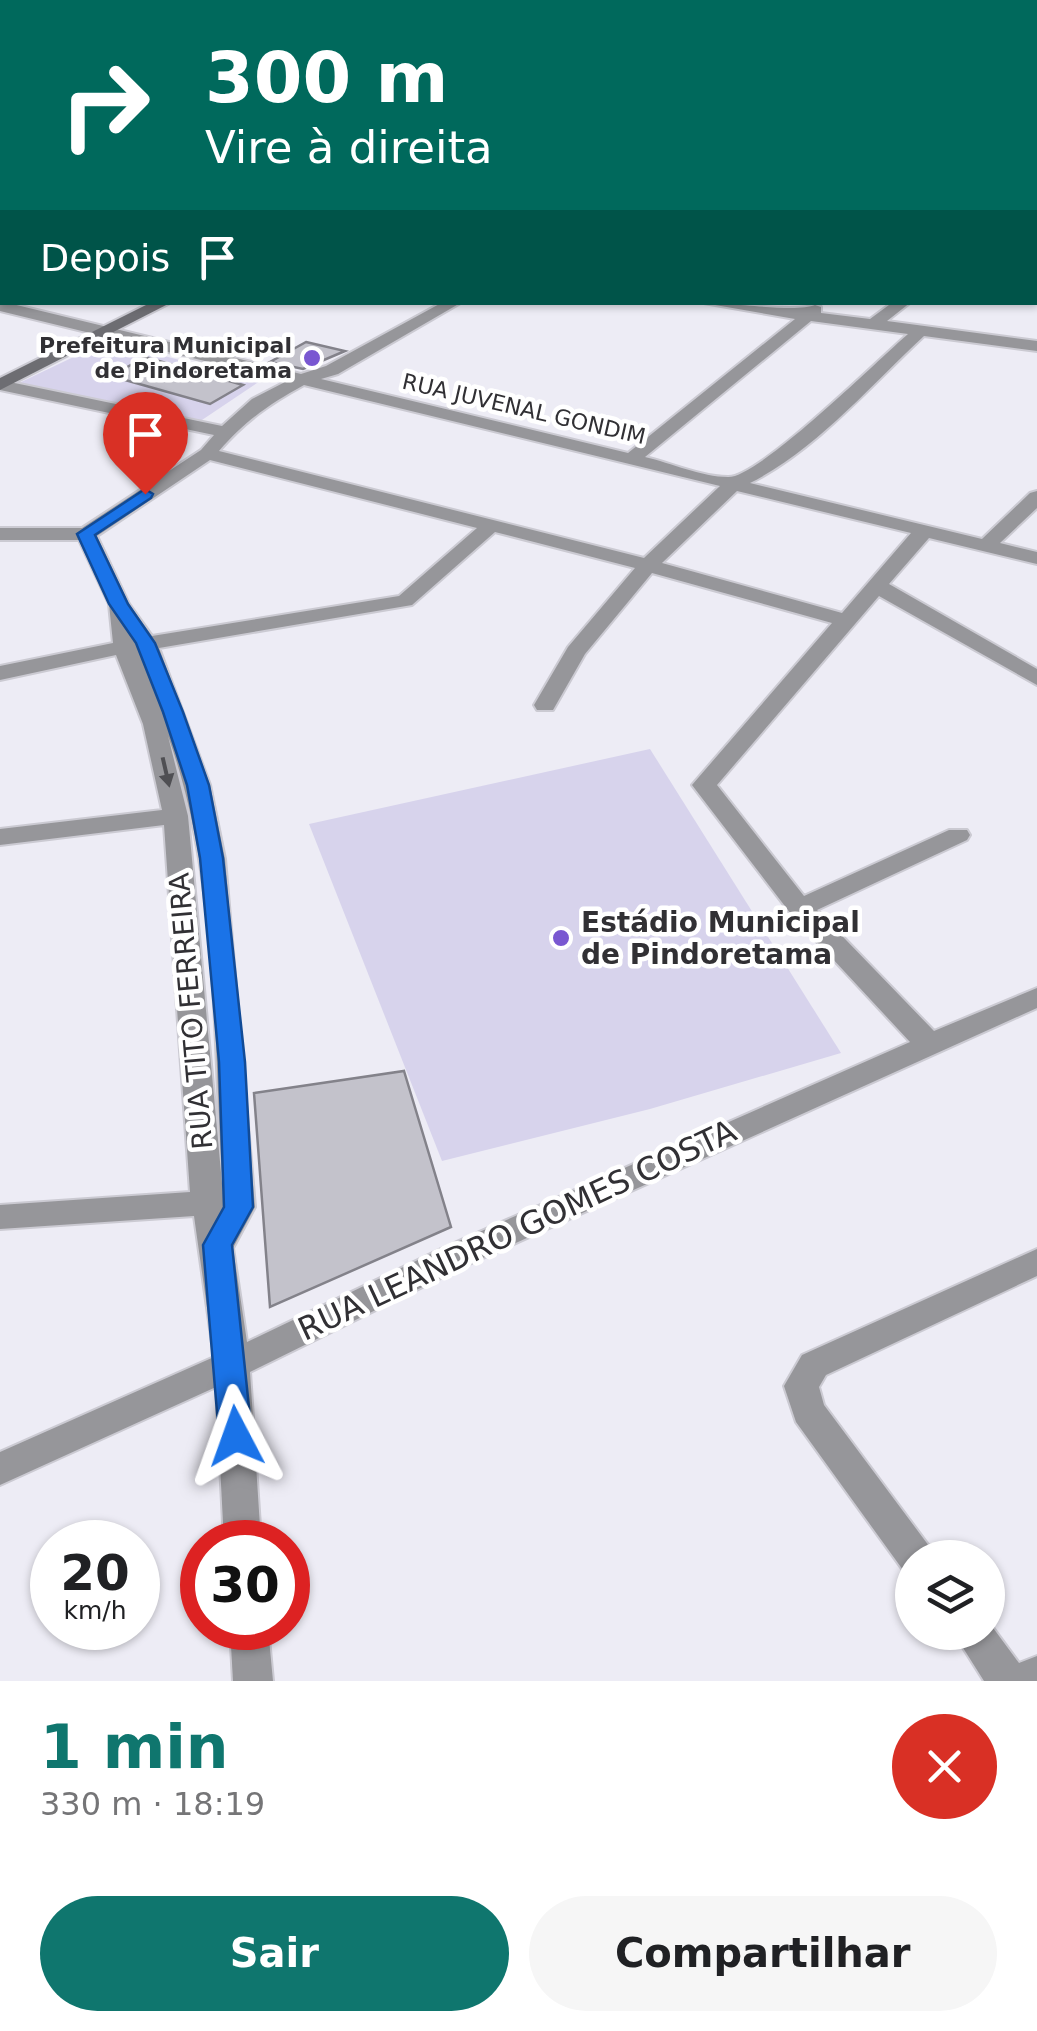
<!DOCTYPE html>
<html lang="pt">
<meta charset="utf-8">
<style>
:root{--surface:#fff;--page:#f6f6f6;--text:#202124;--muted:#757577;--accent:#0f766e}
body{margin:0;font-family:"DejaVu Sans",sans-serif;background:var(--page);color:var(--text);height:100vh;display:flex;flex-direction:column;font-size:38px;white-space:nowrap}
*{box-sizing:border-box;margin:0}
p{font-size:32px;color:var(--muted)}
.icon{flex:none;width:55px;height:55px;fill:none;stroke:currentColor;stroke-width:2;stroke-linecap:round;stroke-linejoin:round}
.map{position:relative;height:1681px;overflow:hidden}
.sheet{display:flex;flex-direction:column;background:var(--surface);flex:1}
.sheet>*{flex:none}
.top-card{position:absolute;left:0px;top:0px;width:1038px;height:305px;box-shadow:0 2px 8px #0004;background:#00695c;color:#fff;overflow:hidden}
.controls{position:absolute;left:895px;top:1540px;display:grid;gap:20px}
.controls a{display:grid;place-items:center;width:110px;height:110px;border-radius:50%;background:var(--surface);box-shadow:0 2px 8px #0004;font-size:50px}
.speed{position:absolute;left:30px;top:1520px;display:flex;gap:20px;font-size:50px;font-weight:700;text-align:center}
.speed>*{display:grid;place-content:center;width:130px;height:130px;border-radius:50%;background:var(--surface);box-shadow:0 2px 8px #0004;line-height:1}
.speed small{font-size:25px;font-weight:400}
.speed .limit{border:15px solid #d22;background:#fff;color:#111}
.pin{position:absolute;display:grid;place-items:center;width:85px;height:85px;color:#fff;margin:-102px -42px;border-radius:50% 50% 50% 0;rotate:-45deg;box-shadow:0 0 10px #0007}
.pin .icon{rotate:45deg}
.me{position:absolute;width:110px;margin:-55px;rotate:356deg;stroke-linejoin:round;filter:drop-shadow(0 0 8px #0008)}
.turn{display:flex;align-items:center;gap:35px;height:210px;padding:0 40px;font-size:45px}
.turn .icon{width:130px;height:130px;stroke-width:2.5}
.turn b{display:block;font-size:70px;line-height:85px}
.then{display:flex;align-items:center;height:95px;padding:0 40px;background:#0003;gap:20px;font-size:38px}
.round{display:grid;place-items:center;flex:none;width:105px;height:105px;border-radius:52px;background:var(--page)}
.overview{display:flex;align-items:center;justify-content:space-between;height:170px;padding:0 40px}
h1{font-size:60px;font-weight:700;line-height:75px;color:var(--accent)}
.cta{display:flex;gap:20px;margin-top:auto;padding:20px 40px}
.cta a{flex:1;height:115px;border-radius:60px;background:var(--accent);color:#fff;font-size:40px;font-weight:700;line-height:115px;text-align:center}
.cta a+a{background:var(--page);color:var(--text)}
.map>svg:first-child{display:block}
.green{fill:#d7d3ec}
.building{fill:#c3c2cb;stroke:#83828a;stroke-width:2.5}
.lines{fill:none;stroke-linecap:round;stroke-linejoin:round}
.street-casing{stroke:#cbcad2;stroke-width:4}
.secondary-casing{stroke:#cbcad2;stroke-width:4}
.street{fill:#96969a;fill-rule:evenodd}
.secondary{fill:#6d6d72;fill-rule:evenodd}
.oneway{fill:#4f4f53}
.route{fill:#1a73e8;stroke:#114b97;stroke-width:2.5}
.poi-dot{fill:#7957d1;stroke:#fff;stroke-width:4}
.labels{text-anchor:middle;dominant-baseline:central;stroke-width:9;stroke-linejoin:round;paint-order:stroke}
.far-poi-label{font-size:22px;font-weight:bold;fill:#313034;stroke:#fff;text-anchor:end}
.far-street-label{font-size:22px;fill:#313034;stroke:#fff}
.poi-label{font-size:28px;font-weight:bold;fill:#313034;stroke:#fff;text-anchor:start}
.street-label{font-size:28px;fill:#313034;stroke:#fff}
.near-street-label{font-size:32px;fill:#313034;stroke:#fff}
</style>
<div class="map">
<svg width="1037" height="1681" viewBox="0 0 1037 1681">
<rect width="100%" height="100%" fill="#edecf5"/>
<g class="green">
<polygon points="107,341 260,381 199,422 19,383"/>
<polygon points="650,749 841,1053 650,1109 442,1161 309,824"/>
</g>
<g class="building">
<polygon points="306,342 345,351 303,369 270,362"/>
<polygon points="145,357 243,385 210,404 111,376"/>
<polygon points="404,1071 451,1227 270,1307 254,1093"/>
</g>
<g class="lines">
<g class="street-casing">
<g id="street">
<polygon points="28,0 39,0 40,2 30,2"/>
<polygon points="634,0 659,0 660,2 637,2"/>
<rect x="1035" y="56" width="2" height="7"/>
<polygon points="1037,123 1037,131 1035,132 1035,124"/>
<rect x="1035" y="207" width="2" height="9"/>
<path d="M0,301L301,374L326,366L443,302H462L338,374L321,379L628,453L795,319L698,302C725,302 796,313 815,305L821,307V313L870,319L893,302H911L887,321L1037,341V351L924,336C871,385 816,450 750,483L982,539L1030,493L1037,491V508L1000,543L1037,552V564L929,538L889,584L1037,669V685L879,596L717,785L804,896L949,830H967L970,835L967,840L817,910L934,1031L1037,988V1008L465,1266L250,1372L261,1542H224L216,1387L0,1485V1452L214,1357L194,1216L0,1229V1205L190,1192L164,825L0,845V829L162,810L143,724L116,655L0,680V666L113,643L109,604L79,540H0V528H82L201,450L214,435L0,390V380L222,426L252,399L287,381L0,311ZM811,321L908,334C879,359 759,478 728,477C702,477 671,463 645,457ZM304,385L720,486L644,558L219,451C244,422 269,404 304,385ZM210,460L477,528L399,596L152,636L129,604L97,536ZM737,491L911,533L842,613L662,563ZM495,532L635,568L568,647L534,705L537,710H553L585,654L652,573L832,623L692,785L791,914L910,1042L443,1248L247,1342L233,1248L255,1207L225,859L210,785L159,648L412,605ZM168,736C220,880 213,1043 223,1194L188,816Z"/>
<polygon points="1037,1249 1037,1276 826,1375 819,1387 824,1405 929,1546 935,1558 912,1558 912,1574 903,1570 796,1422 784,1386 802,1355"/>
<polygon points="988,1621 1019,1663 1037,1656 1037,1681 984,1681 953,1632 988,1632"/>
<polygon points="230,1628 268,1628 273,1681 233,1681"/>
</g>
</g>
<g class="secondary-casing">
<g id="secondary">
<polygon points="210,0 233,0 234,2 213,2"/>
<polygon points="152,302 172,302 0,390 0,378"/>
</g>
</g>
<use href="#street" class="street"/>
<use href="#secondary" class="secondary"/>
</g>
<defs><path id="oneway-solid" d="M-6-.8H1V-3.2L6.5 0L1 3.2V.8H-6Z" transform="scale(2.5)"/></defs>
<use class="oneway" href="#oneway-solid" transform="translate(166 772) rotate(77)"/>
<polygon class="route" points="145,489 153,494 151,498 95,535 128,604 155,643 183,712 209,785 223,858 245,1062 253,1207 232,1245 252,1436 247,1446 236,1450 224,1446 219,1436 203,1245 224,1207 219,1062 200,858 187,785 163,712 136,643 109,604 77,534"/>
<g class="poi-dot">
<circle cx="312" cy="358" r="10"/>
<circle cx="561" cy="938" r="10"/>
</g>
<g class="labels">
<g class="far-poi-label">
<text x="292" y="345">Prefeitura Municipal<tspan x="292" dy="25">de Pindoretama</tspan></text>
</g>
<g class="far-street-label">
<text transform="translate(524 409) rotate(13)">RUA JUVENAL GONDIM</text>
</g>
<g class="poi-label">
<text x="581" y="922">Estádio Municipal<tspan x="581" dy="32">de Pindoretama</tspan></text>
</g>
<g class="street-label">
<text transform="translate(191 1011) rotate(-95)">RUA TITO FERREIRA</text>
</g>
<g class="near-street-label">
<text transform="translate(517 1230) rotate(-25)">RUA LEANDRO GOMES COSTA</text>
</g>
</g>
</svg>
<div class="controls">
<a><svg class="icon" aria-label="layers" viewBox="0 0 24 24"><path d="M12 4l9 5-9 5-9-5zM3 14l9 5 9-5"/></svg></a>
</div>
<div class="speed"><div>20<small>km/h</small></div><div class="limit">30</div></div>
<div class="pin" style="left:145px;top:494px;background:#d93025"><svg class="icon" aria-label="arrive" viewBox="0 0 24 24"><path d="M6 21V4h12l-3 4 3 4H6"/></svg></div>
<svg class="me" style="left:236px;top:1436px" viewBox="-20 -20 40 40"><path d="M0-17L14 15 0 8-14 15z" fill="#1a73e8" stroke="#fff" stroke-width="4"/></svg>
<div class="top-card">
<div class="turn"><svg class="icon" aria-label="right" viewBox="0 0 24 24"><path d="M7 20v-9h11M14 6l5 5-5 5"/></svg><div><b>300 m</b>Vire à direita</div></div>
<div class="then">Depois<svg class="icon" aria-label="arrive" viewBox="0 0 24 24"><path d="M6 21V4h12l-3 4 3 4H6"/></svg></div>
</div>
</div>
<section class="sheet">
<div class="overview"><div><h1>1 min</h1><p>330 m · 18:19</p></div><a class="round" style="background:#d93025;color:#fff"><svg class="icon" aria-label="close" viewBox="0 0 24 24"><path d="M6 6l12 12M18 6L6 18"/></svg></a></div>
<div class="cta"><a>Sair</a><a>Compartilhar</a></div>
</section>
